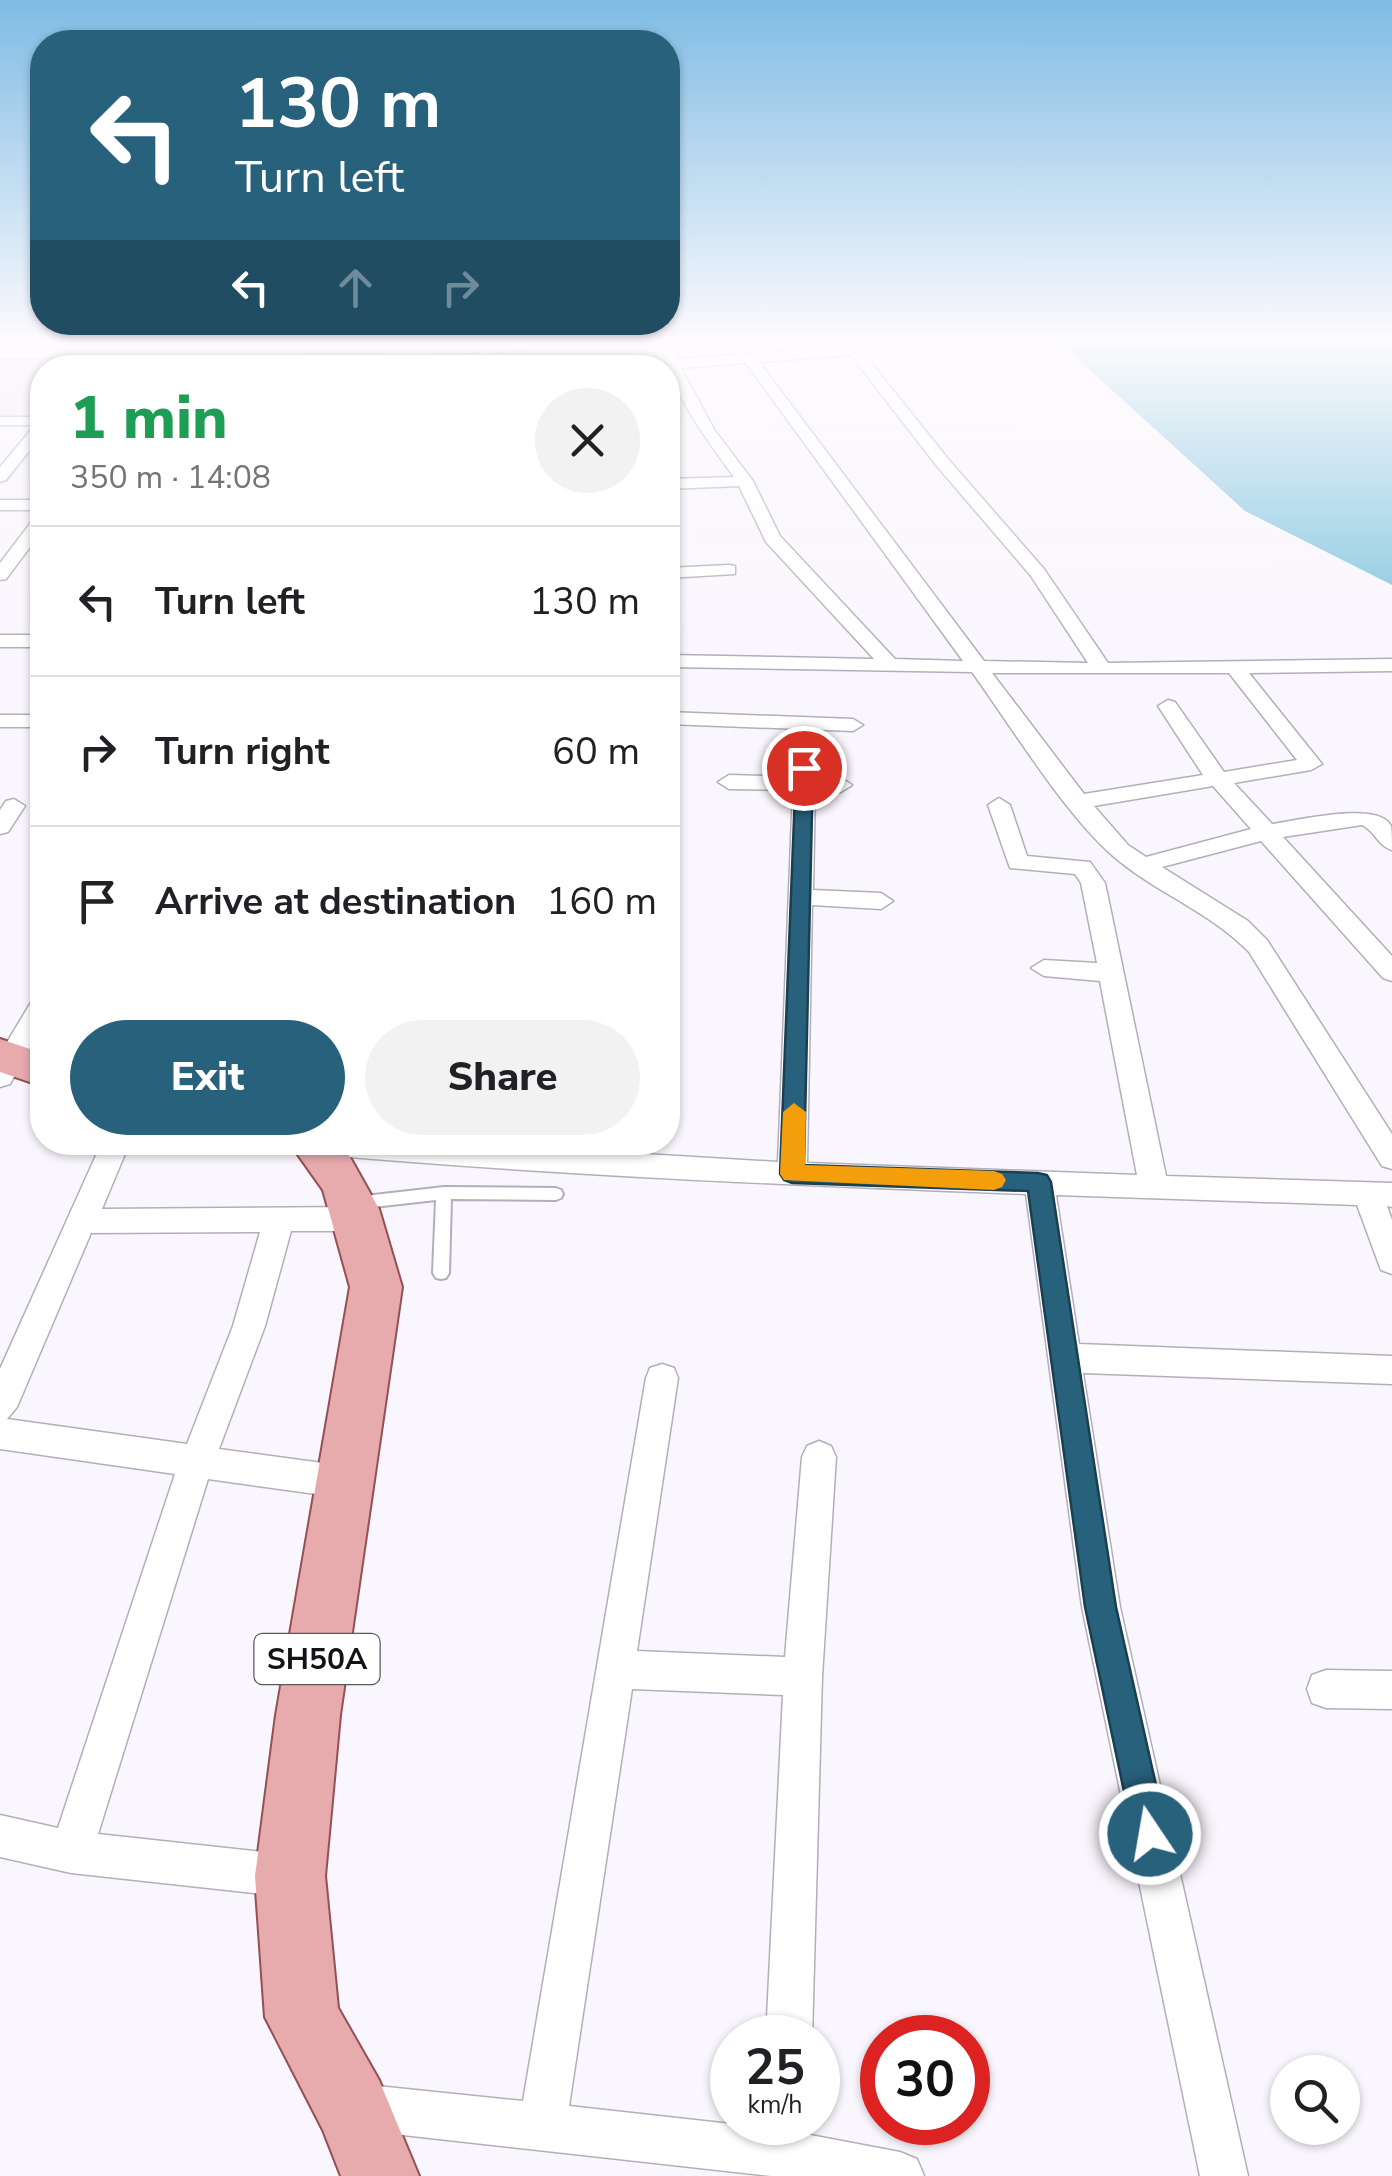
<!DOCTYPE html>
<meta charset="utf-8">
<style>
:root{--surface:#fff;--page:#f2f2f2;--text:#202124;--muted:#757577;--line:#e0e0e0;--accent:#28617b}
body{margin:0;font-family:"Nunito Sans",sans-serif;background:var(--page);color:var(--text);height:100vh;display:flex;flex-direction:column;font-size:38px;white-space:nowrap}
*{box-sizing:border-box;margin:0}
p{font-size:32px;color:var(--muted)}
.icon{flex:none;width:55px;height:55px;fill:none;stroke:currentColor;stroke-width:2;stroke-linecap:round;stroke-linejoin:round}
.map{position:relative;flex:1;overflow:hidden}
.drawer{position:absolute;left:30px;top:355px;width:650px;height:800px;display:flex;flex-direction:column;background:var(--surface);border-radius:40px;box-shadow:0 2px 8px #0004}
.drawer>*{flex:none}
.guide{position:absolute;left:30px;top:30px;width:650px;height:305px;border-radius:40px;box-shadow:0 2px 8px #0004;background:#28617b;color:#fff;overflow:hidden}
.tools{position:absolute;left:1270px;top:2055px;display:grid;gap:20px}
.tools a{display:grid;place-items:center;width:90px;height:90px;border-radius:50%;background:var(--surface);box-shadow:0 2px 8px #0004;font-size:50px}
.speed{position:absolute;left:710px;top:2015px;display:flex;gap:20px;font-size:50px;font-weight:700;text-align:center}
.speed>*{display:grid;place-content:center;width:130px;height:130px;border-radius:50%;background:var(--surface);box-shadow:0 2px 8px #0004;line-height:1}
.speed small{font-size:25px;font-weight:400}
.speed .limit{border:15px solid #d22;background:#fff;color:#111}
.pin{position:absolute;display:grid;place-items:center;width:85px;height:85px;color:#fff;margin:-42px;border:5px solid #fff;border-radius:50%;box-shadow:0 2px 10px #0007}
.me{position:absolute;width:110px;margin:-55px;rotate:348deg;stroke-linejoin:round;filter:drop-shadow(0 0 8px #0008)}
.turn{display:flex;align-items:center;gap:35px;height:210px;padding:0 40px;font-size:45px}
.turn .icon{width:130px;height:130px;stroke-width:2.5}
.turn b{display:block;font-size:70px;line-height:85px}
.lanes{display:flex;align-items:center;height:95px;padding:0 40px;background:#0003;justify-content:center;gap:50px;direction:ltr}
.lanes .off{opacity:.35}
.round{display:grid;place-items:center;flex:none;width:105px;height:105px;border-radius:52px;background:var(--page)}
.head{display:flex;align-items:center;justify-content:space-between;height:170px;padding:0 40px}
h1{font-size:60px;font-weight:800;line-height:75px;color:#1e9e55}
.primary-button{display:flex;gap:20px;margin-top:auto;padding:20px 40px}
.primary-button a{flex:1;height:115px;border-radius:60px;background:var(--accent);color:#fff;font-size:40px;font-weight:800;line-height:115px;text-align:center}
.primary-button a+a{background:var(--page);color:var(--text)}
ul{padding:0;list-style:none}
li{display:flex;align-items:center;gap:30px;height:150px;padding:0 40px;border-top:2px solid var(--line)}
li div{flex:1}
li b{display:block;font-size:38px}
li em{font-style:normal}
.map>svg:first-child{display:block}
.built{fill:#f0e7fa}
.water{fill:#83c5dd}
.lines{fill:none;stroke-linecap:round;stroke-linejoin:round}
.service-casing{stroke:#b3aeb9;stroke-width:4}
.minor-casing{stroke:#b3aeb9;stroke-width:3}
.primary-casing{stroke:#935055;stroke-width:4}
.service{fill:#fff;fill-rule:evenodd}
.minor{fill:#fff;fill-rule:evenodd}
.primary{fill:#e7aaad;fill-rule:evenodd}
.route{fill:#28617b;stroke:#1a3f50;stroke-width:2.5}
.slow{fill:#f59e0b}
.labels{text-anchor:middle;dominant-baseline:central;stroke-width:8;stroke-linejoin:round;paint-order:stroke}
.shield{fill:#fff;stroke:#5a595c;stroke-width:2.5}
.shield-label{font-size:30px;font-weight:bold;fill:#141216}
</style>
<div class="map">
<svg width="1392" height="2176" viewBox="0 0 1392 2176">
<rect width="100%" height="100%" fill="#faf6fd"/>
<polygon class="built" points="0,355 204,355 195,367 42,368 42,419 0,419"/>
<polygon class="water" points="1056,339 1392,339 1392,585 1245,511"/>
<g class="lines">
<g class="service-casing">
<polygon id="service" points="444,1187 556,1188 561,1190 563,1194 561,1198 556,1200 451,1199 449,1273 446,1278 441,1279 436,1278 433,1273 436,1200 356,1209 351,1207 349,1203 351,1199 356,1197"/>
</g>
<g class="minor-casing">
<g id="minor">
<path d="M378,339H392L391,348L395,349L478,344L476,339H490L491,344L673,339L678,359L845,348L839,339H852L948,459L1044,569L1108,663L1392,659V671L1249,673L1322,764L1311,770L1234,783L1272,824C1295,821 1379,800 1391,826C1392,832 1392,843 1392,850C1378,846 1375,831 1362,825L1283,837L1392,956V981L1383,978L1261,841L1162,867L1248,921L1267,940L1392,1134V1169L1382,1166L1249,952C1209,911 1154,892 1112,855C1064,813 1011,726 972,672L668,667V655L874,659L766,542L739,486L668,489V479L734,477C701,432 674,395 660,342L493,352L494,368H480L479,352L395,357L379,353ZM851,355L936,465L1031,576L1088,663L984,661L759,362ZM746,363L963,661L895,659L780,536L753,481L715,431L681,368ZM992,673H1229L1297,760L1224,772L1175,702L1168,700L1158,706L1203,775L1084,794ZM1213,786L1251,829L1146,857L1128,845L1094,806Z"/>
<polygon points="0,350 306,350 313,354 306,358 0,358"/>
<polygon points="0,417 42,417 42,435 6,480 0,482 0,467 35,425 0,425"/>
<rect x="0" y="500" width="42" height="10"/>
<polygon points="42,515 42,531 6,579 0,580 0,563 36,516"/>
<polygon points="729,565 735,566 735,574 668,578 668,568"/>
<rect x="0" y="635" width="42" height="12"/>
<polygon points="668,712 853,719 863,725 853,731 668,724"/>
<rect x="0" y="715" width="42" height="12"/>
<path d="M804,762L815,768V778H841L852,785L841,792L815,791L813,890L881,893L893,901L881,909L812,905L807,1163L1137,1175L1100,981L1044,976L1031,968L1044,960L1097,963L1081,883L1075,874L1010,868L988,805L999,798L1010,805L1027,856L1090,862L1105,883L1166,1176L1392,1183V1207L1387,1206L1392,1220V1274L1381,1270L1357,1205L1056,1195L1079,1344L1392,1356V1384L1083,1373L1120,1607L1248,2176H1200L1082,1607L1026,1194C789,1185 551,1175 315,1154L305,1151L301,1143L447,1142L778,1162L793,790L729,789L718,782L729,775L793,777L796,763Z"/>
<polygon points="14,799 25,806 8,832 0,834 0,810 6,801"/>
<polygon points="42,996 42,1027 10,1084 0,1087 0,1054 33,999"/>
<path d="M102,1142H130L102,1209L359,1207L370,1211L374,1219L370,1227L359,1231H291L265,1326L219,1449L345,1466L357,1471L362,1482L357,1493L345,1498L208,1479L98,1834L290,1855L305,1861L311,1876L305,1891L290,1897L71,1873L0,1857V1815L58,1828L175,1474L0,1449V1369ZM260,1232L233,1326L187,1444L7,1419L17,1407L91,1233Z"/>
<polygon points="662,1364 674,1368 678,1378 637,1651 785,1657 802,1457 807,1446 819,1441 831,1446 836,1457 822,1677 812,2038 766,2038 783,1695 632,1689 569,2106 758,2127 758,2122 806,2122 805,2134 900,2152 917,2159 924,2176 771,2176 358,2130 341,2124 335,2107 341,2090 358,2084 523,2101 646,1378 650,1368"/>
<polygon points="1326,1670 1392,1671 1392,1709 1326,1708 1312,1703 1307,1689 1312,1675"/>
</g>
</g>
<g class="primary-casing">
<g id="primary">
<polygon points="0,1039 42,1053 42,1086 0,1072"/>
<polygon points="289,1142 342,1143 379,1209 402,1287 340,1715 325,1876 338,2008 379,2080 419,2176 341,2176 323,2130 265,2017 255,1876 276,1715 350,1287 323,1190"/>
</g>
</g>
<use href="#service" class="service"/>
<use href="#minor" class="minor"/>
<use href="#primary" class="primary"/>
</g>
<linearGradient id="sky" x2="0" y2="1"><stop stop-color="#7fbbe4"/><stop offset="0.53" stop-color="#fdfbfe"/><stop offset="1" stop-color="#fdfbfe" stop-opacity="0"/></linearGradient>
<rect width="1392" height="644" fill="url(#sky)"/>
<polygon class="route" points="804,762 813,768 804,1165 1038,1173 1047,1175 1051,1182 1116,1607 1167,1834 1162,1847 1150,1852 1138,1847 1133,1834 1085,1607 1028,1191 792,1183 784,1180 780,1174 796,768"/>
<polygon class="slow" points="794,1103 806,1112 805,1165 994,1171 1002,1174 1006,1180 1002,1187 994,1190 784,1180 780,1174 783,1112"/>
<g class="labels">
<rect class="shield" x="254.5" y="1634" width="125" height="50" rx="8"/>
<g class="shield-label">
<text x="317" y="1659">SH50A</text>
</g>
</g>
</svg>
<div class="tools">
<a><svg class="icon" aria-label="search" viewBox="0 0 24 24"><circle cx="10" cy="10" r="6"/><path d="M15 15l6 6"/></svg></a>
</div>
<div class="speed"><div>25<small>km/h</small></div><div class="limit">30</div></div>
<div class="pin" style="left:804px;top:768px;background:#d93025"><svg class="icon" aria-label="arrive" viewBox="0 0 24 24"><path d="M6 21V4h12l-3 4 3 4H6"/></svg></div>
<svg class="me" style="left:1150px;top:1834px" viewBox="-20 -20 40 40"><circle r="17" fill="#28617b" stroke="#fff" stroke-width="3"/><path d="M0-11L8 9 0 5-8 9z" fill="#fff"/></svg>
<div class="guide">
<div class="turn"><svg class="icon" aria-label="left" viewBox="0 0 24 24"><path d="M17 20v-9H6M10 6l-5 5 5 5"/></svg><div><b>130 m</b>Turn left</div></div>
<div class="lanes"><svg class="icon" aria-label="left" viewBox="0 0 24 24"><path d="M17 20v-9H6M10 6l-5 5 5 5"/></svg><svg class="icon off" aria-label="ahead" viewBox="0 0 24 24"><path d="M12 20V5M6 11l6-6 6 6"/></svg><svg class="icon off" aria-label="right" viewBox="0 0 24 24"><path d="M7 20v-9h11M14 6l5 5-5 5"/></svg></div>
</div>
<section class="drawer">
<div class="head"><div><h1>1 min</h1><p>350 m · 14:08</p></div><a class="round"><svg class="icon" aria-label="close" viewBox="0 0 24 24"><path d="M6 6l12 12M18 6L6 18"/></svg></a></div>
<ul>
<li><svg class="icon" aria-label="left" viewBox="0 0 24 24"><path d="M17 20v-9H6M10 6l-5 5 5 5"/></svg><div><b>Turn left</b></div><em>130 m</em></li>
<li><svg class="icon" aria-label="right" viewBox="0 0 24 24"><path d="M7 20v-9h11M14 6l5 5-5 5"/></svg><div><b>Turn right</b></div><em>60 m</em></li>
<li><svg class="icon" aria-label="arrive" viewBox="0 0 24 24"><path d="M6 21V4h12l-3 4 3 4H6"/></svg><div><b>Arrive at destination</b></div><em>160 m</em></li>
</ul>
<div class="primary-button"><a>Exit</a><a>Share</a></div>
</section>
</div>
